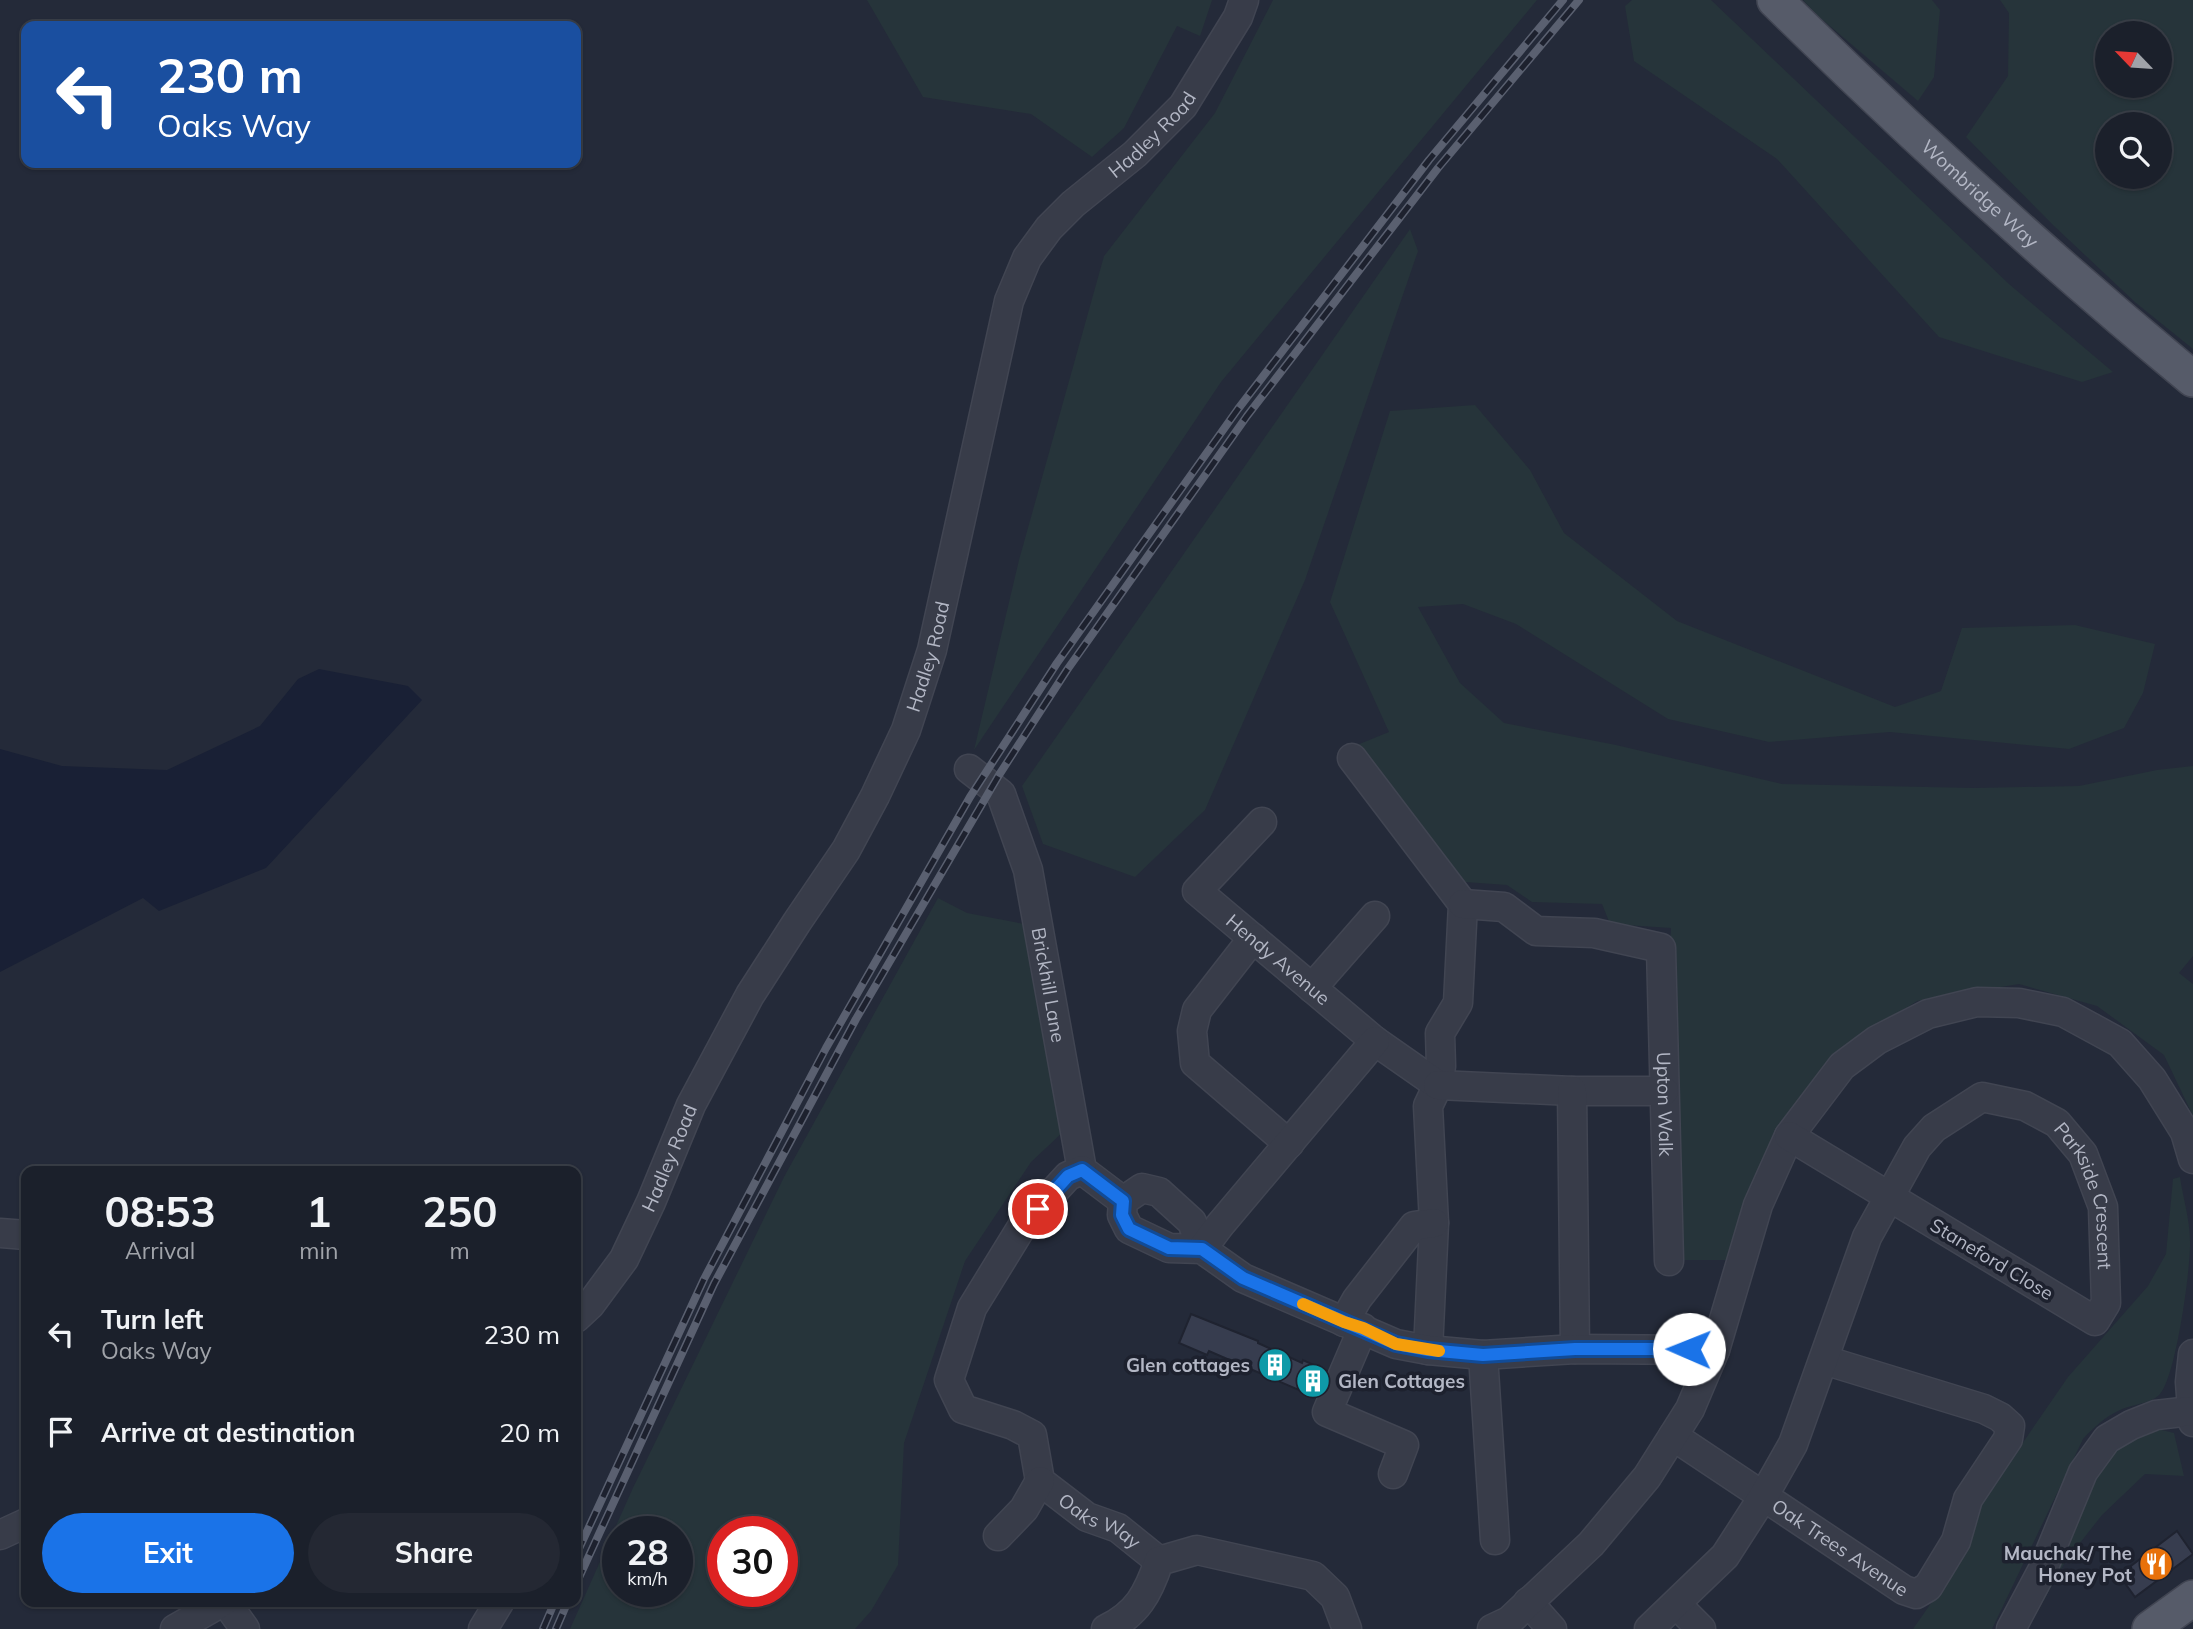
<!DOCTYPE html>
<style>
:root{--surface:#1b202b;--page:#242833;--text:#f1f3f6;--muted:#a0a3a9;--line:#393e47;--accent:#1a73e8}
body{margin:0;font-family:Mulish,sans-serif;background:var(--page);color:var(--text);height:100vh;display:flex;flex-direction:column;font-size:26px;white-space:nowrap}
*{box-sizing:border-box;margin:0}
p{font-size:23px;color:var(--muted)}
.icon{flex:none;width:38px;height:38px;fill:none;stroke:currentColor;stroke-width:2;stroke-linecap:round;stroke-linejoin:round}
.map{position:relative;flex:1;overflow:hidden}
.details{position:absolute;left:21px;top:1166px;width:560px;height:441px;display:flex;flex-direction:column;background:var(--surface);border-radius:14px;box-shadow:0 2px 5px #0004,0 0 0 2px var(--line)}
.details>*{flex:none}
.top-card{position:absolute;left:21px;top:21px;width:560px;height:147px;border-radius:14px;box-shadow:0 2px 5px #0004,0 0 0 2px var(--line);background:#1a4fa0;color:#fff;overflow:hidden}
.needle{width:46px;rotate:295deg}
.controls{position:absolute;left:2095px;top:21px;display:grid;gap:14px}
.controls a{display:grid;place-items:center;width:77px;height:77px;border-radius:50%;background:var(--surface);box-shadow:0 2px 5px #0004,0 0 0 2px var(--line);font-size:35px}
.speed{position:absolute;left:602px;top:1516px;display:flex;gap:14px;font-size:35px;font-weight:700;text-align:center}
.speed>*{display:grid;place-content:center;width:91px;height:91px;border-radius:50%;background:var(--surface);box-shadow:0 2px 5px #0004,0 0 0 2px var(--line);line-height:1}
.speed small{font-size:18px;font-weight:400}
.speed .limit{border:10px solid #d22;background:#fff;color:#111}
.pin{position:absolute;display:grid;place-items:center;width:60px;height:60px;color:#fff;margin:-30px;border:4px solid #fff;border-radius:50%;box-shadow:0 2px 7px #0007}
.me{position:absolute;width:77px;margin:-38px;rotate:271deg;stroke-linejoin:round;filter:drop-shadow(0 0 5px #0008)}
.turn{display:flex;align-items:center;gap:24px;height:147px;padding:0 21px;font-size:32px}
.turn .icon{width:91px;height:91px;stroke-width:2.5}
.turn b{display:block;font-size:49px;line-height:60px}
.eta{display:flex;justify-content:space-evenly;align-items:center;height:119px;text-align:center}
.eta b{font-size:42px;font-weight:700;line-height:49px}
.primary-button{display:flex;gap:14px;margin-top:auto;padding:14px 21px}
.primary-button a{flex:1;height:80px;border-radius:42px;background:var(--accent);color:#fff;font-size:28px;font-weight:700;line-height:80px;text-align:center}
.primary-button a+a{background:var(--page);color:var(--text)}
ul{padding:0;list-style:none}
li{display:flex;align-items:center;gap:21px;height:98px;padding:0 21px}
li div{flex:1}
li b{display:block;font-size:26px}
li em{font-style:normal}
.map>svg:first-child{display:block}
.green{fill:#26343a;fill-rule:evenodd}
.water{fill:#192035}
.building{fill:#373d4f;stroke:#1f2330;stroke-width:2}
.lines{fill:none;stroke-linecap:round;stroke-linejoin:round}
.minor-casing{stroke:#414552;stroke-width:31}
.major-casing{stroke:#414552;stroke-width:38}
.minor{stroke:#383c49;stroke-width:28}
.major{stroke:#565b69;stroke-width:35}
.rail-casing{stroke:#5a6070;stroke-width:8}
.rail{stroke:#1d212e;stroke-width:5;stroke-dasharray:16;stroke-linecap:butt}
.route-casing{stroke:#114b97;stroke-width:18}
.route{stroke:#1a73e8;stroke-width:12}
.slow{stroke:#f59e0b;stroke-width:12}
.labels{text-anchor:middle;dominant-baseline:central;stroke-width:7;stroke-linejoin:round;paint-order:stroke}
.street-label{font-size:19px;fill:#b3b7c5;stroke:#1d212e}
.poi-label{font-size:19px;font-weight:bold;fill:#b3b7c5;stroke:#1d212e;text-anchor:end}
</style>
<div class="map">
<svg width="2193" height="1629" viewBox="0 0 2193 1629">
<rect width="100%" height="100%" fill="#242a39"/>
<g class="green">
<polygon points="867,0 1212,0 1200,36 1177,26 1124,128 1092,157 1031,114 923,97"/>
<polygon points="1273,0 1537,0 1221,382 974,750 1019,560 1104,256 1215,113"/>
<polygon points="1632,0 1711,0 2009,284 2113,372 2082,382 1939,337 1777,159 1634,61 1625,6"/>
<polygon points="1803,0 1932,0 1940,10 1934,77 1918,101 1817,15"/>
<path d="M2000,0H2193V349L2136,303L2053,225L1966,137L2008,76L2009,13ZM2107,33H2160V86H2107ZM2107,124H2160V177H2107Z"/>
<polygon points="1410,229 1418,251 1305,580 1205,810 1135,877 1043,844 1022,786"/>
<polygon points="1475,405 1530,470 1564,533 1677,621 1895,707 1941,691 1962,628 2075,625 2155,644 2143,693 2124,728 2069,749 1890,732 1769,742 1668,719 1516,624 1463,604 1418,607 1460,683 1504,723 1616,745 1782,784 1975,788 2079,786 2157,770 2193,766 2193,956 2179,973 2193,984 2193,1116 2164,1055 2097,1006 2019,984 1917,1001 1831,1057 1781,1122 1744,1207 1727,1260 1676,1260 1669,968 1671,928 1610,924 1602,904 1532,902 1507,885 1465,882 1357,745 1389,732 1330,602 1390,411"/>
<path d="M938,898L967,913L1029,925L1063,1132L1031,1162L965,1261L904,1443L898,1565L871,1611L855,1629H570L632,1490L784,1177ZM618,1531H677V1591H618ZM723,1531H782V1591H723Z"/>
<path d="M2180,1177C2183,1198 2190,1220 2190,1241C2191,1267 2176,1377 2160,1394C2151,1404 2132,1404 2120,1410C2105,1417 2094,1427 2083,1439L1992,1629H1913L1952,1573L1984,1499L2068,1377L2148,1286L2166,1254L2173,1179Z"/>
<polygon points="2146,1426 2174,1433 2184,1476 2145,1474 2102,1515 2065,1562 2028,1629 2090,1484 2121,1442"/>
</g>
<polygon class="water" points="319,669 408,686 422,700 266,868 159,911 143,898 0,972 0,749 62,766 167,770 260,726 298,679"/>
<g class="building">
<polygon points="1191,1314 1258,1341 1258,1343 1302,1363 1303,1360 1327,1371 1315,1397 1209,1351 1207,1355 1179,1343"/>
<polygon points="2177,1531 2193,1554 2135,1597 2119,1575"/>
</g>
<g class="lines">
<g class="minor-casing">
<g id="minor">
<polyline points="1352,758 1463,904 1458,1003 1440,1033 1441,1066 1438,1085 1428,1106 1434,1223 1428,1350"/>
<path id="s1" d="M969,769L1001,794L1028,870L1082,1170L1123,1201"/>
<path id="s2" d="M1262,822L1197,891L1375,1041L1438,1085"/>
<path id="s3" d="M1463,904L1504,907L1536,931L1594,933L1661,948L1669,1261"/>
<polyline points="1253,938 1197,1010 1192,1031 1195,1063 1289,1144"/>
<polyline points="1312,988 1375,916"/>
<polyline points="1438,1085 1572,1091 1664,1091"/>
<polyline points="1572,1091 1575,1349"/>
<path id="s4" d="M1082,1170L1068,1176L1023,1225L972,1308L949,1380L963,1409L1013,1425L1032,1435L1040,1481L1087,1517L1118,1528L1159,1561"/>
<polyline points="0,1233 26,1235"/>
<polyline points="1202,1249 1192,1222 1159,1192 1142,1188 1123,1201 1122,1215 1129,1229 1169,1248 1202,1249 1243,1278 1396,1344 1428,1350 1483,1355 1575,1349 1715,1350"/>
<polyline points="1202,1249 1220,1225 1375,1041"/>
<path id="s5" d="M576,1318L590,1305L624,1259L651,1202L691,1105L750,995L797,922L846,850L875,796L906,730L932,650L1009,301L1027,258L1049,228L1073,204L1135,154L1183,106L1238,17L1244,0"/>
<polyline points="1344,1322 1357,1299 1414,1226 1434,1223"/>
<polyline points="1363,1328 1327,1412 1404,1445 1393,1474"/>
<polyline points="2193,1354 2190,1382 2193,1422"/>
<polyline points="1483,1355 1495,1540"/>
<path id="s6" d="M1673,1436L1904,1590L1916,1594L1928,1587L1956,1541L1968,1499L2008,1439L2010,1426L2000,1417L1984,1409L1824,1360"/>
<polyline points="0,1535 26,1523"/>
<polyline points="998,1536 1024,1509 1040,1481"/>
<polyline points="225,1601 245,1629"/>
<polyline points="1528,1602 1552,1629"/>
<polyline points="1676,1604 1701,1629"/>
<polyline points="175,1629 224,1601"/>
<polyline points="483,1629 500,1601"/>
<path d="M1106,1629C1137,1614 1148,1594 1159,1561L1197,1550L1313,1576L1335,1597L1347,1629"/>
<polyline points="1492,1629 1509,1621 1591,1544 1647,1477 1690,1409 1715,1350 1758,1205 1789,1136 1842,1066 1877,1040 1928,1014 1977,1002 2019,1003 2063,1012 2120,1043 2152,1079 2185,1132 2193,1159"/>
<path id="s7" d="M1649,1629L1725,1556L1763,1497L1793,1444L1867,1237L1917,1147L1934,1128L1982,1097L2025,1106L2057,1123L2083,1154L2103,1207L2106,1303L2095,1321L1789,1136"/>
<polyline points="2011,1629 2043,1569 2083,1472 2107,1439 2131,1425 2156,1415 2191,1411"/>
</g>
</g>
<g class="major-casing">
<g id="major">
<path id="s8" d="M1775,0C1909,132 2048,259 2193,379"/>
<polyline points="2150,1629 2193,1598"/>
</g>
</g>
<use href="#minor" class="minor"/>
<use href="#major" class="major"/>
<g class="rail-casing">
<g id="rail">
<polyline points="576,1555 704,1279 826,1048 970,797 1057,663 1238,409 1429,160 1563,0"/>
<polyline points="576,1584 714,1284 856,1019 999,775 1067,670 1247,416 1438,168 1579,0"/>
<polyline points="543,1629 555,1601"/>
<polyline points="556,1629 568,1601"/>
</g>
</g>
<use href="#rail" class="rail"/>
</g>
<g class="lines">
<g class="route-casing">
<polyline id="route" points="1038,1209 1068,1176 1082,1170 1123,1201 1122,1215 1129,1229 1169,1248 1202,1249 1243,1278 1396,1344 1428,1350 1483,1355 1575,1349 1689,1349"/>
</g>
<use href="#route" class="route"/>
<polyline class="slow" points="1303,1304 1344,1322 1363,1328 1396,1344 1439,1351"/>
</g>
<defs>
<g id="building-disc" transform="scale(1.75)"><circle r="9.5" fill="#0f9aa8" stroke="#1d212e"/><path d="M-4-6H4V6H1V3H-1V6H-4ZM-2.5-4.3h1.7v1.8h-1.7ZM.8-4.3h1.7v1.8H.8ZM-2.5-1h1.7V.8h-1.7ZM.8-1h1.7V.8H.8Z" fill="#fff"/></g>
<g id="restaurant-disc" transform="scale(1.75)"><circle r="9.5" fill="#e8710a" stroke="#1d212e"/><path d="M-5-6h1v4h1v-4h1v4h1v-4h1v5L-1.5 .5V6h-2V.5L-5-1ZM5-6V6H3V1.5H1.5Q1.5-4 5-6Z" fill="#fff"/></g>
</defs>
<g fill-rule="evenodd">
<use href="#building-disc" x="1275" y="1365"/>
<use href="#building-disc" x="1313" y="1381"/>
<use href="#restaurant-disc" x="2156" y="1564"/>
</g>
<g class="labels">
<g class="street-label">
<text stroke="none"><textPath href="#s5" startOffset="1342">Hadley Road</textPath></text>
<text stroke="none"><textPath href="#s8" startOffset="282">Wombridge Way</textPath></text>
<text stroke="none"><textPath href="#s5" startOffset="754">Hadley Road</textPath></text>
<text stroke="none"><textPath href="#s2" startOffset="201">Hendy Avenue</textPath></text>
<text stroke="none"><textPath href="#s1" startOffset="238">Brickhill Lane</textPath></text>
<text stroke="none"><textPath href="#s3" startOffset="364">Upton Walk</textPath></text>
<text stroke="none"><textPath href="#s5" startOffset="187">Hadley Road</textPath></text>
<text stroke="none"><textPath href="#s7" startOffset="803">Parkside Crescent</textPath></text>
<text transform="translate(1992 1259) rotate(31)">Staneford Close</text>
<text stroke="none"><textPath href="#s4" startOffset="480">Oaks Way</textPath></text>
<text stroke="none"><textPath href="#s6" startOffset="201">Oak Trees Avenue</textPath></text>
</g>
<g class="poi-label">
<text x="1250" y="1365">Glen cottages</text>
<text x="1338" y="1381" text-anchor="start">Glen Cottages</text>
<text x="2132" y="1553">Mauchak/ The<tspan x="2132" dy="22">Honey Pot</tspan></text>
</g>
</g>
</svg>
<div class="controls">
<a><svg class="needle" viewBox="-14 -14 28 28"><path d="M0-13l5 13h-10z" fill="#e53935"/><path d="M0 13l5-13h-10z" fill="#a0a3a9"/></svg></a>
<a><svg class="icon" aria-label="search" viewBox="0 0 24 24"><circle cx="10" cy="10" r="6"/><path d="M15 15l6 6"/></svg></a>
</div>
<div class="speed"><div>28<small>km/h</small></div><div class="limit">30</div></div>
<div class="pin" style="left:1038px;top:1209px;background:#d93025"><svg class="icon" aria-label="arrive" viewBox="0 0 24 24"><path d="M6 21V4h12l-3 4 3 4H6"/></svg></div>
<svg class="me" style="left:1689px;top:1349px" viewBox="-20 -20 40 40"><circle r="19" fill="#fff"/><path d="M0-13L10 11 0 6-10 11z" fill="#1a73e8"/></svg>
<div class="top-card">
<div class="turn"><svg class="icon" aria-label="left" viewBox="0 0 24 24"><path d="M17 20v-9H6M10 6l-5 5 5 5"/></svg><div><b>230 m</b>Oaks Way</div></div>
</div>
<section class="details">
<div class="eta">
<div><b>08:53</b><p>Arrival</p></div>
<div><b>1</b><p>min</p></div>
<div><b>250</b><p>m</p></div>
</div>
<ul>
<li><svg class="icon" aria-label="left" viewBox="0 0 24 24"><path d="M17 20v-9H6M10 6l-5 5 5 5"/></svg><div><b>Turn left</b><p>Oaks Way</p></div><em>230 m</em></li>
<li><svg class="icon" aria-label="arrive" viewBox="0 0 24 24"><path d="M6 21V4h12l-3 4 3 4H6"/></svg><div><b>Arrive at destination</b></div><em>20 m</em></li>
</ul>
<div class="primary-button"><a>Exit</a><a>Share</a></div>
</section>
</div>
